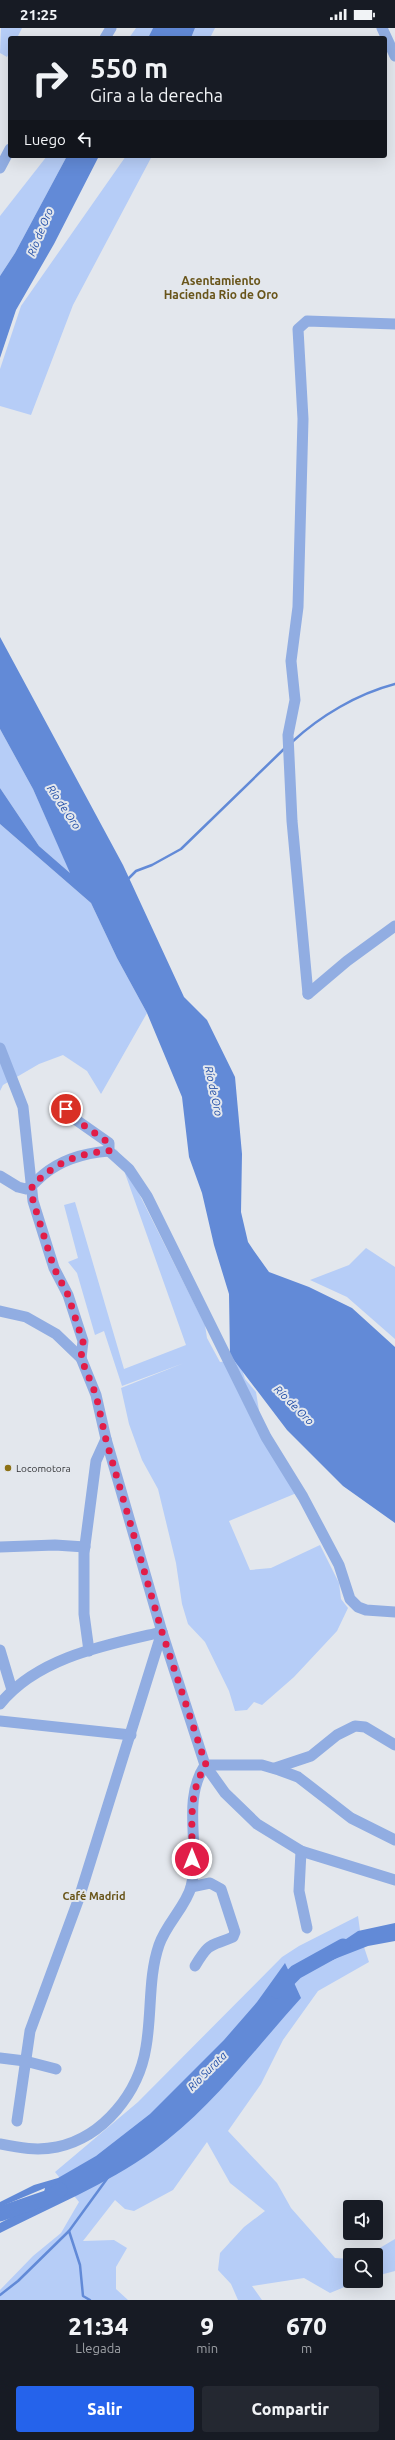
<!DOCTYPE html>
<html lang="es">
<meta charset="utf-8">
<style>
:root{--surface:#171b24;--page:#242831;--text:#f1f3f6;--muted:#9ea1a6;--accent:#2563eb}
body{margin:0;font-family:Ubuntu,sans-serif;background:var(--page);color:var(--text);height:100vh;display:flex;flex-direction:column;font-size:15px;white-space:nowrap}
*{box-sizing:border-box;margin:0}
p{font-size:13px;color:var(--muted)}
.icon{flex:none;width:22px;height:22px;fill:none;stroke:currentColor;stroke-width:2;stroke-linecap:round;stroke-linejoin:round}
.map{position:relative;height:2272px;overflow:hidden}
.drawer{display:flex;flex-direction:column;background:var(--surface);flex:1}
.drawer>*{flex:none}
.top-card{position:absolute;left:8px;top:8px;width:379px;height:122px;border-radius:4px;box-shadow:0 4px 16px #0002;background:#171b24;color:var(--text);overflow:hidden}
.buttons{position:absolute;left:343px;top:2172px;display:grid;gap:8px}
.buttons a{display:grid;place-items:center;width:40px;height:40px;border-radius:4px;background:var(--surface);box-shadow:0 4px 16px #0002;font-size:20px}
.pin{position:absolute;display:grid;place-items:center;width:34px;height:34px;color:#fff;margin:-17px;border:2px solid #fff;border-radius:50%;box-shadow:0 1px 4px #0007}
.me{position:absolute;width:44px;margin:-22px;rotate:0deg;stroke-linejoin:round;filter:drop-shadow(0 0 3px #0008)}
.turn{display:flex;align-items:center;gap:14px;height:84px;padding:0 16px;font-size:18px}
.turn .icon{width:52px;height:52px;stroke-width:2.5}
.turn b{display:block;font-size:28px;line-height:34px}
.then{display:flex;align-items:center;height:38px;padding:0 16px;background:#0003;gap:8px;font-size:15px}
.eta{display:flex;justify-content:space-evenly;align-items:center;height:68px;text-align:center}
.eta b{font-size:24px;font-weight:800;line-height:28px}
.action{display:flex;gap:8px;margin-top:auto;padding:8px 16px}
.action a{flex:1;height:46px;border-radius:4px;background:var(--accent);color:#fff;font-size:16px;font-weight:800;line-height:46px;text-align:center}
.action a+a{background:var(--page);color:var(--text)}
.status{display:flex;justify-content:space-between;align-items:center;height:28px;padding:0 20px;background:var(--surface);direction:ltr}
.status svg{height:11px;fill:currentColor}
.map>svg:first-child{display:block}
.green{fill:#b6cdf7}
.water{fill:#628ad7}
.lines{fill:none;stroke-linecap:round;stroke-linejoin:round}
.stream{stroke:#628ad7;stroke-width:2.5}
.river{stroke:#628ad7;stroke-width:15}
.minor{stroke:#91ade2;stroke-width:11}
.route{stroke:#e11d48;stroke-width:7;stroke-dasharray:0 12.6}
.poi-dot{fill:#8d7115;stroke:#e3e7ed;stroke-width:1.5}
.labels{text-anchor:middle;dominant-baseline:central;stroke-width:4;stroke-linejoin:round;paint-order:stroke}
.poi-label{font-size:10px;fill:#323336;stroke:#e3e7ed;text-anchor:start}
.water-label{font-size:11px;font-style:italic;fill:#204da7;stroke:#e3e7ed}
.neighbourhood-label{font-size:11px;font-weight:bold;fill:#69551a;stroke:#e3e7ed}
.quarter-label{font-size:12px;font-weight:bold;fill:#69551a;stroke:#e3e7ed}
</style>
<div class="status"><b>21:25</b><svg viewBox="0 0 49 12"><path d="M0 12V9h3v3zM5 12V6h3v6zM10 12V3h3v9zM15 12V0h3v12zM26 1h20v11H26zM47 4h2v5h-2z"/></svg></div>
<div class="map">
<svg width="395" height="2272" viewBox="0 0 395 2272">
<rect width="100%" height="100%" fill="#e3e7ed"/>
<g class="green">
<polygon points="1,0 22,0 17,10 10,10 10,23 7,29 0,25"/>
<polygon points="136,0 153,0 148,10 129,10"/>
<polygon points="195,0 215,0 210,10 191,10"/>
<polygon points="47,128 67,128 15,225 0,248 0,188"/>
<polygon points="126,128 152,128 73,277 31,387 0,378 0,341 21,278"/>
<polygon points="0,701 33,761 71,846 39,818 0,760"/>
<polygon points="0,796 91,875 117,930 147,985 101,1066 87,1043 63,1027 39,1036 3,1057 0,1063"/>
<polygon points="116,1120 205,1297 207,1310 220,1334 239,1332 245,1351 256,1364 263,1407 299,1464 229,1493 250,1542 271,1540 320,1517 339,1555 341,1571 348,1580 337,1603 294,1649 262,1677 254,1674 247,1682 235,1683 229,1663 205,1614 188,1596 182,1576 176,1535 158,1461 142,1432 129,1396 121,1360 184,1335 122,1358 104,1303 95,1307 77,1245 68,1234 78,1230 64,1177 75,1174 124,1341 186,1317"/>
<polygon points="366,1220 395,1239 395,1311 347,1269 310,1252 349,1237"/>
<polygon points="358,1888 361,1910 369,1934 318,1963 283,2012 261,2056 228,2103 277,2155 291,2180 335,2230 350,2231 350,2253 359,2253 330,2265 304,2250 252,2258 262,2272 238,2272 231,2256 218,2242 220,2225 244,2199 265,2183 230,2155 207,2114 173,2162 134,2183 125,2181 115,2172 83,2213 114,2212 127,2220 116,2239 116,2261 128,2272 0,2272 0,2262 33,2228 61,2205 79,2174 55,2144 138,2074 282,1929 299,1918"/>
<polygon points="395,2211 395,2243 376,2248 376,2227 368,2227"/>
</g>
<g class="water">
<polygon points="153,0 195,0 191,10 148,10"/>
<polygon points="67,128 99,128 54,216 16,282 0,330 0,248 15,225"/>
<polygon points="0,609 123,837 184,969 207,992 235,1049 242,1126 241,1184 248,1214 254,1223 269,1244 309,1259 352,1280 395,1319 395,1495 343,1458 287,1402 230,1327 229,1266 214,1217 202,1165 189,1129 182,1069 147,985 117,930 91,875 0,796 0,760 39,818 70,845 33,761 0,701"/>
<path d="M395,1895V1913L368,1918L291,1948L301,1970C254,2022 210,2082 153,2123C106,2157 51,2179 0,2205V2195L42,2173L45,2160L0,2179V2174L34,2157L58,2150L96,2128L150,2086L224,2012L257,1974L285,1935L291,1948L358,1903Z"/>
</g>
<g class="lines">
<g class="stream">
<path d="M292,714C320,688 357,666 395,656"/>
<polyline points="127,852 136,843 152,837 181,821 285,720"/>
<polyline points="69,2203 80,2237 83,2268 90,2272"/>
<polyline points="0,2267 18,2253 69,2203 109,2148"/>
</g>
<g class="river">
<polyline points="277,1963 296,1944 343,1918"/>
<polyline points="0,2186 52,2168 60,2162"/>
</g>
<g class="minor">
<polyline points="382,0 395,28"/>
<polyline points="105,10 111,0"/>
<polyline points="0,140 10,121"/>
<polyline points="308,966 292,793 288,707 295,672 291,633 298,579 303,391 298,301 307,293 395,296"/>
<polyline points="308,966 347,933 395,898"/>
<polyline points="0,1020 23,1079 33,1173 54,1240 68,1267 83,1313 81,1330"/>
<polyline points="60,1074 72,1089 109,1115 109,1123 129,1141 147,1168 266,1409 303,1469 339,1537 350,1571 358,1579 366,1582 395,1584"/>
<path d="M0,1148L18,1159L26,1161C33,1158 37,1152 43,1147C62,1131 84,1125 109,1123"/>
<polyline points="0,1283 26,1289 56,1306 81,1330 96,1367 106,1411 162,1604 205,1737 225,1765 257,1796 301,1823 395,1852"/>
<polyline points="0,1519 55,1517 85,1519"/>
<polyline points="0,1622 12,1662"/>
<polyline points="89,1623 84,1586 84,1525 96,1433 106,1411"/>
<path d="M0,1676C38,1629 106,1617 162,1604"/>
<polyline points="0,1693 131,1707"/>
<polyline points="205,1737 262,1737 279,1742 298,1749 351,1790 395,1812"/>
<polyline points="275,1740 311,1728 337,1707 355,1698 365,1699 395,1717"/>
<polyline points="301,1823 299,1863 307,1900"/>
<path d="M191,1859L210,1855L221,1861L235,1904L233,1909C210,1919 210,1913 195,1938"/>
<polyline points="0,2030 25,2033 56,2041"/>
<polyline points="17,2093 30,2003 79,1870 162,1604"/>
<path d="M0,2116C19,2120 38,2123 57,2119C104,2109 139,2064 146,2019C152,1985 148,1949 159,1917C166,1896 186,1878 191,1859C201,1818 181,1774 205,1737"/>
</g>
</g>
<g class="lines">
<path class="route" d="M66,1081L72,1089L109,1115V1123C77,1125 55,1135 32,1158L33,1173L54,1240L68,1267L83,1314L81,1330L96,1367L106,1412L162,1604L206,1737C187,1765 193,1800 192,1831"/>
</g>
<circle class="poi-dot" cx="8" cy="1440" r="4"/>
<g class="labels">
<g class="poi-label">
<text x="16" y="1440">Locomotora</text>
</g>
<g class="water-label">
<text transform="translate(40 204) rotate(-68)">Río de Oro</text>
<text transform="translate(64 779) rotate(56)">Río de Oro</text>
<text transform="translate(214 1063) rotate(78)">Río de Oro</text>
<text transform="translate(294 1377) rotate(45)">Río de Oro</text>
<text transform="translate(207 2043) rotate(-45)">Río Surata</text>
</g>
<g class="neighbourhood-label">
<text x="94" y="1868">Café Madrid</text>
</g>
<g class="quarter-label">
<text x="221" y="252">Asentamiento<tspan x="221" dy="14">Hacienda Rio de Oro</tspan></text>
</g>
</g>
</svg>
<div class="buttons">
<a><svg class="icon" aria-label="sound" viewBox="0 0 24 24"><path d="M4 9h4l5-4v14l-5-4H4zM17 9q2 3 0 6"/></svg></a>
<a><svg class="icon" aria-label="search" viewBox="0 0 24 24"><circle cx="10" cy="10" r="6"/><path d="M15 15l6 6"/></svg></a>
</div>
<div class="pin" style="left:66px;top:1081px;background:#d93025"><svg class="icon" aria-label="arrive" viewBox="0 0 24 24"><path d="M6 21V4h12l-3 4 3 4H6"/></svg></div>
<svg class="me" style="left:192px;top:1831px" viewBox="-20 -20 40 40"><circle r="17" fill="#e11d48" stroke="#fff" stroke-width="3"/><path d="M0-11L8 9 0 5-8 9z" fill="#fff"/></svg>
<div class="top-card">
<div class="turn"><svg class="icon" aria-label="right" viewBox="0 0 24 24"><path d="M7 20v-9h11M14 6l5 5-5 5"/></svg><div><b>550 m</b>Gira a la derecha</div></div>
<div class="then">Luego<svg class="icon" aria-label="left" viewBox="0 0 24 24"><path d="M17 20v-9H6M10 6l-5 5 5 5"/></svg></div>
</div>
</div>
<section class="drawer">
<div class="eta">
<div><b>21:34</b><p>Llegada</p></div>
<div><b>9</b><p>min</p></div>
<div><b>670</b><p>m</p></div>
</div>
<div class="action"><a>Salir</a><a>Compartir</a></div>
</section>
